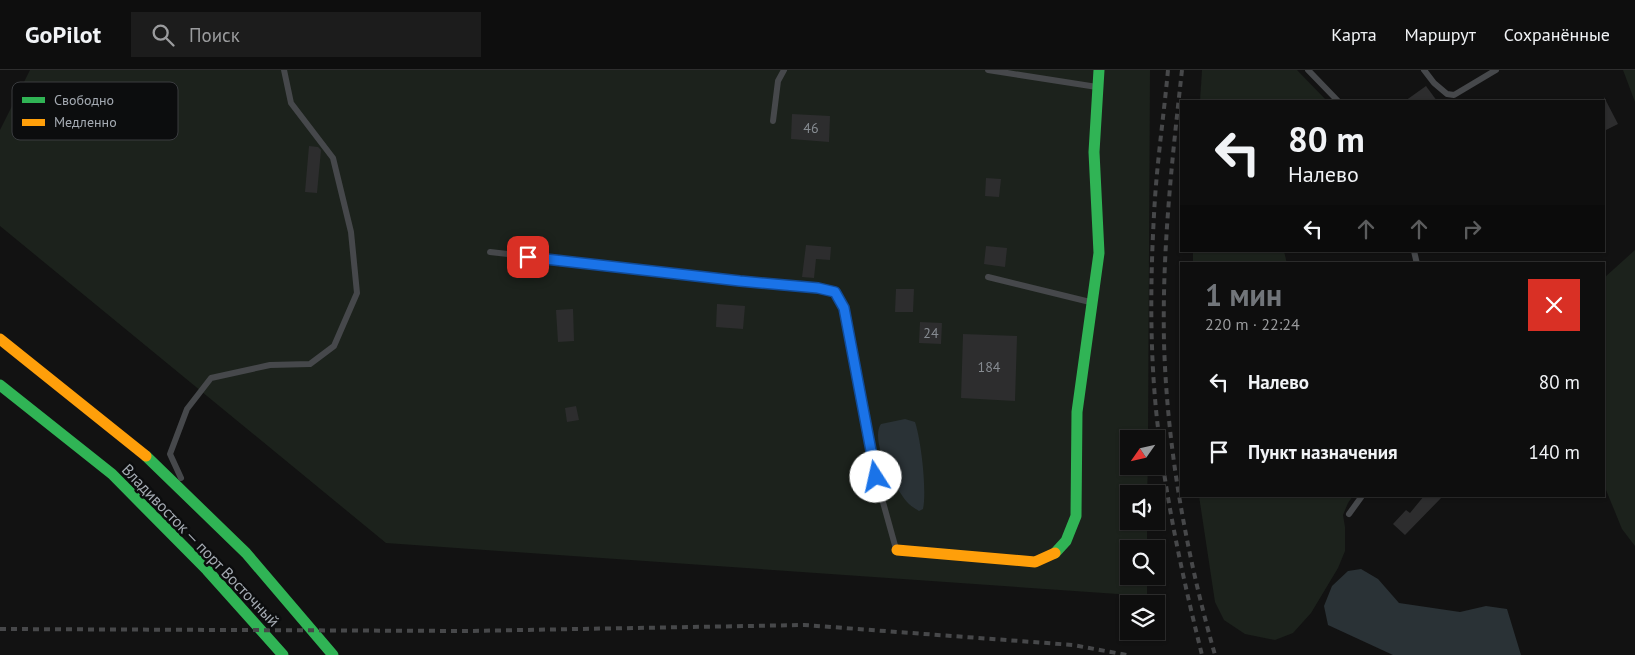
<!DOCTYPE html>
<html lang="ru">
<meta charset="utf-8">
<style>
:root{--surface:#0e0e0e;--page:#1c1c1c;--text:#f1f3f6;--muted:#9b9c9e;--line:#2e2e2e;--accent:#71757a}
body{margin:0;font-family:"PT Sans",sans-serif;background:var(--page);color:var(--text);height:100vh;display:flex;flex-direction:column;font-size:19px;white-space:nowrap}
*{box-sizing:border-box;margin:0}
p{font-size:16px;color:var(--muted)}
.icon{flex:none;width:28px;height:28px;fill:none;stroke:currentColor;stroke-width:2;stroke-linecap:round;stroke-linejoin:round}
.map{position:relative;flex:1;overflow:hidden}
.side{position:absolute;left:1180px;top:192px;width:425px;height:235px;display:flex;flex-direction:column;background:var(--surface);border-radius:0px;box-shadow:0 1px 4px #0004,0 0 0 1px var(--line)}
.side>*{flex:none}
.guide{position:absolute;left:1180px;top:30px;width:425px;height:152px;border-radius:0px;box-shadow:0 1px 4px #0004,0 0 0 1px var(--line);background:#0e0e0e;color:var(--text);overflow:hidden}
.needle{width:32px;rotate:236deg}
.tools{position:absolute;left:1120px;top:360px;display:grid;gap:10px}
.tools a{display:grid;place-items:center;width:45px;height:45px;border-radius:0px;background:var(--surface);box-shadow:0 1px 4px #0004,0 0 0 1px var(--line);font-size:25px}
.pin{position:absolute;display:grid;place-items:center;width:42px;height:42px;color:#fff;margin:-21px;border-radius:10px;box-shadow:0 2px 8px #0006}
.me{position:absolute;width:55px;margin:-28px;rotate:350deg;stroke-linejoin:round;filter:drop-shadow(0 0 4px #0008)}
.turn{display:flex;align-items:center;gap:18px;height:105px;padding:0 25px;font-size:22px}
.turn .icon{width:65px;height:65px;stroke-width:2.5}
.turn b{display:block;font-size:35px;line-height:42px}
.lanes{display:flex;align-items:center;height:48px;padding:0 25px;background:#0003;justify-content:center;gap:25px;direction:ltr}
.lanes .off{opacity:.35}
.round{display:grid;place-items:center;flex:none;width:52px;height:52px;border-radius:0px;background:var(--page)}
.overview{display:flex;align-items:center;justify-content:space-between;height:85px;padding:0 25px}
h1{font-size:30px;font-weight:700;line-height:38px;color:var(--accent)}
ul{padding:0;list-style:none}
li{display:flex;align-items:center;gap:15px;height:70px;padding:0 25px}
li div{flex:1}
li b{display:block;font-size:19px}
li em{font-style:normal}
header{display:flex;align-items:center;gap:30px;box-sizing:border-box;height:70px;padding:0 25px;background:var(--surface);border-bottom:1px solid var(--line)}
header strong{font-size:24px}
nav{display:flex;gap:28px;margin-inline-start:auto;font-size:18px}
.search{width:350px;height:45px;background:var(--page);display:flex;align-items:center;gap:12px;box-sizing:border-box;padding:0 18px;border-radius:0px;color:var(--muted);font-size:19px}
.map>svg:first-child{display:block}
.green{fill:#1c221c}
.water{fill:#2a3236}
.building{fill:#2d2d2e}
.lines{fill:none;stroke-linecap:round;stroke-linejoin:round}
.lane{stroke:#46484b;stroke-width:6}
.fast{stroke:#30b455;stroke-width:11}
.slow{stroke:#ff9f0a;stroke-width:11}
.rail{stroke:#47484a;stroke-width:4;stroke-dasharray:6 5;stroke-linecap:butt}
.route-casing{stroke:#114b97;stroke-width:12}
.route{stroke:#1a73e8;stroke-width:9}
.labels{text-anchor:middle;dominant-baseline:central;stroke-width:5;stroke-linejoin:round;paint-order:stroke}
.number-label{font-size:14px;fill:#868b91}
.street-label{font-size:16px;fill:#a4aab2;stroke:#0c0d0e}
.key{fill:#0c0d0e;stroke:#3a3c3f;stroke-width:1}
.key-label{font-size:14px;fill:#a4aab2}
</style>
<header>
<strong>GoPilot</strong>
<div class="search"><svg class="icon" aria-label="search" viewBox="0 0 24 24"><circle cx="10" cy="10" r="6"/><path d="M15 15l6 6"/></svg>Поиск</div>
<nav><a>Карта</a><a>Маршрут</a><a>Сохранённые</a></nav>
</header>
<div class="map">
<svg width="1635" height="585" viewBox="0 0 1635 585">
<rect width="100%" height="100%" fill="#121212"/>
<g class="green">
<polygon points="30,0 1150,0 1148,369 1129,369 1129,396 1148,396 1147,424 1129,424 1129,451 1147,451 1147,479 1129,479 1129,506 1147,506 1147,526 386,473 0,156 0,60"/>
<polygon points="1202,0 1297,0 1327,31 1200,31"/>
<polygon points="1623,0 1635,0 1635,32"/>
<polygon points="1635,180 1635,476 1622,459 1604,415 1604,208"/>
<polygon points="1193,181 1284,181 1287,194 1193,194"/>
<polygon points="1199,426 1353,426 1348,433 1343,445 1345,457 1345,481 1338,498 1311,543 1293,563 1275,570 1245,564 1224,550 1215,532"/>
</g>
<g class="water">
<path d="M905,349L915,352C921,370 927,420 923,439L919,441C916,439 912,437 909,434C896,421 869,370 881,354Z"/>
<polygon points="1361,499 1378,509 1399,533 1460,542 1486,536 1507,539 1521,585 1393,585 1328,555 1324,536 1332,516 1348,501"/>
</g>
<g class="building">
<polygon points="1426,16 1437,31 1405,31"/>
<polygon points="1604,27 1618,54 1604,61"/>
<polygon points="792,44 830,46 829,72 791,69"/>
<polygon points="309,76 318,77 321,80 317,123 305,122"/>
<polygon points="986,108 1001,109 999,127 985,126"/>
<polygon points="806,175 831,177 830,190 816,189 814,208 802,207"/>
<polygon points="986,176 1007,178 1005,197 984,194"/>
<polygon points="896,219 914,219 913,242 895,242"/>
<polygon points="717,234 745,236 743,259 716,257"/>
<polygon points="573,239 574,271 558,272 556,240"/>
<polygon points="920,252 942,253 941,274 919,273"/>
<polygon points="963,264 1017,266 1015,331 961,328"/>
<polygon points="576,336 579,350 567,352 565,338"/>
<polygon points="1424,426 1443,426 1405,465 1393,454 1406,440 1410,443"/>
</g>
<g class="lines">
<g class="lane">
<polyline points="988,0 1097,17"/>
<polyline points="1308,0 1338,31"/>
<polyline points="1424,0 1434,13 1447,24 1454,25 1496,0"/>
<polyline points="773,51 778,11 784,0"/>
<polyline points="1414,181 1417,194"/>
<polyline points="490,182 740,211 818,218 835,222 844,238 876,407 896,479"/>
<polyline points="988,207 1090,232"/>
<polyline points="181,408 170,384 187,339 211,308 270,295 310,294 334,276 357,223 351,162 333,88 291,33 284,0"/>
<polyline points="1349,444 1362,426"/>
</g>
<g class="fast">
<polyline points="0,315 112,404 207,500 283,585"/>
<polyline points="146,386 246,483 333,585"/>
<polyline points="1055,483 1066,471 1076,446 1077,342 1099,183 1094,82 1099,0"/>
</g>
<g class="slow">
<polyline points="0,269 146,386"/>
<polyline points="897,480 1035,492 1055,483"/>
</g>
<g class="rail">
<path d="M1168,0C1164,43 1158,85 1155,128C1150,206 1149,289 1159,366C1168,440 1184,513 1202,585"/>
<path d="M1182,0C1172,90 1162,181 1164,272C1167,378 1186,483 1215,585"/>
<polyline points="0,559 466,561 804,555 1073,575 1127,585"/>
</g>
</g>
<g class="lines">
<g class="route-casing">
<polyline id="route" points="528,187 740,211 818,218 835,222 844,238 876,407"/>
</g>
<use href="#route" class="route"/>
</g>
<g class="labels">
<g class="number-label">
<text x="811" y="58">46</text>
<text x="931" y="263">24</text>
<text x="989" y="297">184</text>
</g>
<g class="street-label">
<text transform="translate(201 475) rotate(46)">Владивосток — порт Восточный</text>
</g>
</g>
<rect x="12" y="12" width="166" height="58" rx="8" class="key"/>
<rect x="22" y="27" width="23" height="6" fill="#30b455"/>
<rect x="22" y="49" width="23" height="7" fill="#ff9f0a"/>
<g class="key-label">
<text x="54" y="35">Свободно</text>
<text x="54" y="57">Медленно</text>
</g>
</svg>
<div class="tools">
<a><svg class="needle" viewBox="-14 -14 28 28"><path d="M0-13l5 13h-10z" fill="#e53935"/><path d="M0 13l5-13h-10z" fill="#9b9c9e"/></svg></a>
<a><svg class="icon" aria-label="sound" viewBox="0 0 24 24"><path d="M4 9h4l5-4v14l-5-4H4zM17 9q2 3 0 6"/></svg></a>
<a><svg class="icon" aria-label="search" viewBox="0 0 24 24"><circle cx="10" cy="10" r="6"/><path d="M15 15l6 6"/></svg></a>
<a><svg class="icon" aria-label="layers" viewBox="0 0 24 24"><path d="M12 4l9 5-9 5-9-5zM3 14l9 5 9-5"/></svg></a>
</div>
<div class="pin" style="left:528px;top:187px;background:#d93025"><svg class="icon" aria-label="arrive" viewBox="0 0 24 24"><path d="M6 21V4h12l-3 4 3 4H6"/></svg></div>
<svg class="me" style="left:876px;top:407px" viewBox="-20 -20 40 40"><circle r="19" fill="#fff"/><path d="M0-13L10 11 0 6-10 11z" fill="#1a73e8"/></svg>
<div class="guide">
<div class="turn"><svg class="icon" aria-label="left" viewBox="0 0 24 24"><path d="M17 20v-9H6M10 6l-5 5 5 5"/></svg><div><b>80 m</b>Налево</div></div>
<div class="lanes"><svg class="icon" aria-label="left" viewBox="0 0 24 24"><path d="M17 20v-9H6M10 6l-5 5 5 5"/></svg><svg class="icon off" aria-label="ahead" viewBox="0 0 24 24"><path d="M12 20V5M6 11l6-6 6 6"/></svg><svg class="icon off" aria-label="ahead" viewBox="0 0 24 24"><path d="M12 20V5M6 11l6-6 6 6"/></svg><svg class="icon off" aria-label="right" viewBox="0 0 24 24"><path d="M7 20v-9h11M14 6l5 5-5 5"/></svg></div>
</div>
<section class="side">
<div class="overview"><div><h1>1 мин</h1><p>220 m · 22:24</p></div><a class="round" style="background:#d93025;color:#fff"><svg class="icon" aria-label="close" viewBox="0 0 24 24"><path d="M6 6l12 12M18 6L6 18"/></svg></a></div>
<ul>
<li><svg class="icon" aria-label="left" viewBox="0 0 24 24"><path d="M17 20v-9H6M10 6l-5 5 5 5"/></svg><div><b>Налево</b></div><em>80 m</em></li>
<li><svg class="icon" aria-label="arrive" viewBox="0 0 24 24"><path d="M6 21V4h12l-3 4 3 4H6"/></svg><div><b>Пункт назначения</b></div><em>140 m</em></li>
</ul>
</section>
</div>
